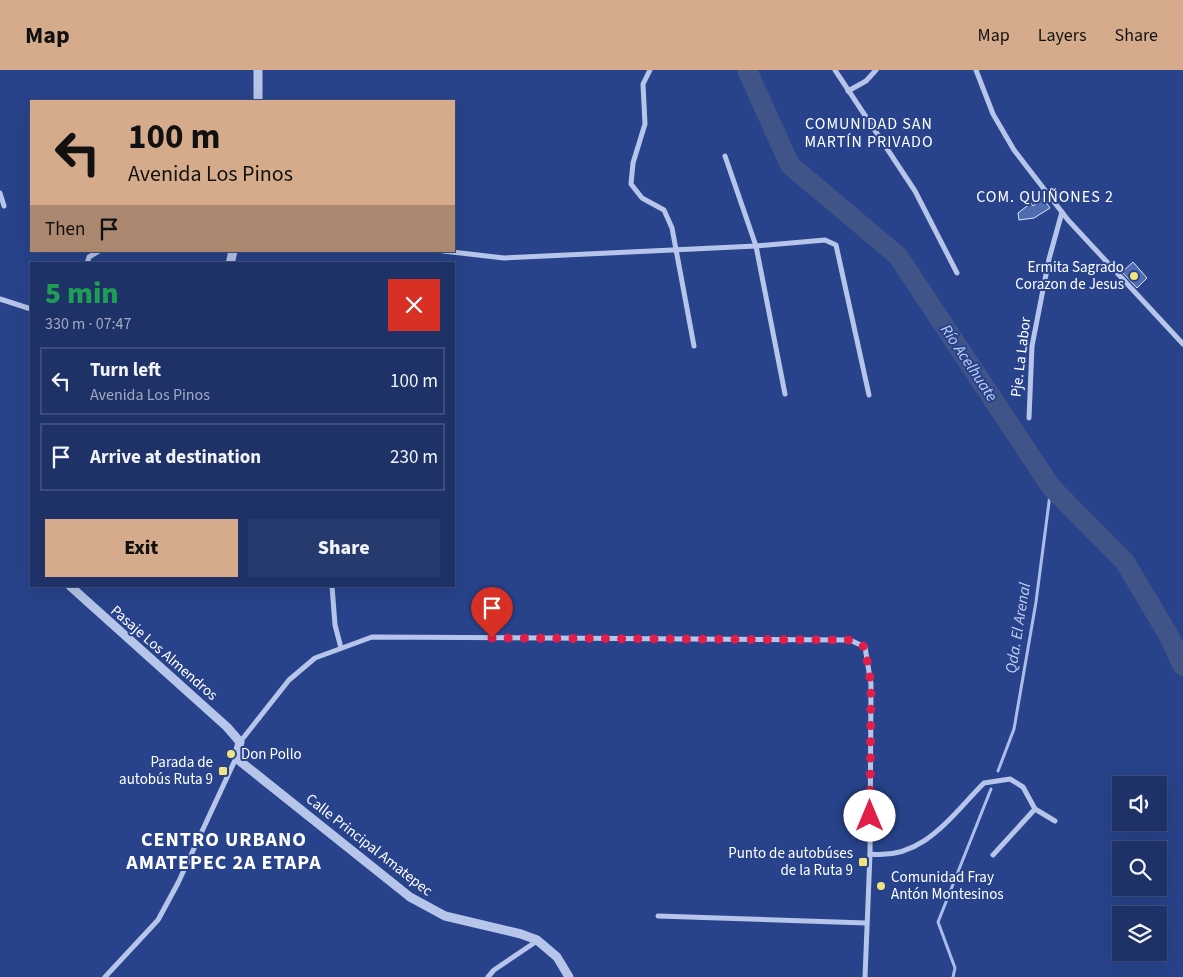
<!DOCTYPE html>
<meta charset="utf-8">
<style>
:root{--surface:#1e3268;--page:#263a6e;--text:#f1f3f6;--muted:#a1aac0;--line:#3c4d7c;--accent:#d6ab8b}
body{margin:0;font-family:"Source Sans 3",sans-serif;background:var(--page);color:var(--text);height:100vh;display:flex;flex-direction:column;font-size:19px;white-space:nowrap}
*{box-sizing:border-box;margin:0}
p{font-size:16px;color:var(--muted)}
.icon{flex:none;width:28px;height:28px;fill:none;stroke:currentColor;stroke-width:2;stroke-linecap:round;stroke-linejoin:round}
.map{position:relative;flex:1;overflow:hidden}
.drawer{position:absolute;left:30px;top:192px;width:425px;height:325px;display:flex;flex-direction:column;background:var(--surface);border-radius:0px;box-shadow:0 5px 20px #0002,0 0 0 1px var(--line)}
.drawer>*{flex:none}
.top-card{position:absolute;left:30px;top:30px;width:425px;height:152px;border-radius:0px;box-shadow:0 5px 20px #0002,0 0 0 1px var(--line);background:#d6ab8b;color:#111;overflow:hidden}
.fabs{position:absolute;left:1112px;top:706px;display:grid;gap:10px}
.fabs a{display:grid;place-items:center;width:55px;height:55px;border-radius:0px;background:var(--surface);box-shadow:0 5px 20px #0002,0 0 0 1px var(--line);font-size:25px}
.pin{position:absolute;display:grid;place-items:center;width:42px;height:42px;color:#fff;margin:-51px -21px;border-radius:50% 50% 50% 0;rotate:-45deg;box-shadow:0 0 5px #0007}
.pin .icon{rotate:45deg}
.me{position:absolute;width:55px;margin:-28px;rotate:0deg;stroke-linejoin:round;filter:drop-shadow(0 0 4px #0008)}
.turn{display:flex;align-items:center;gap:18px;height:105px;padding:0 15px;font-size:22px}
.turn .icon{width:65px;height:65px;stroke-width:2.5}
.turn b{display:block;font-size:35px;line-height:42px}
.then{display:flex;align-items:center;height:48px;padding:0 15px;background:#0003;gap:10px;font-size:19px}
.round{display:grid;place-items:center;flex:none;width:52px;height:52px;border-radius:0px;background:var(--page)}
.headline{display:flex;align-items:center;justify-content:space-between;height:85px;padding:0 15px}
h1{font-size:30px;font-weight:800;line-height:38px;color:#1e9e55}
.button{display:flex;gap:10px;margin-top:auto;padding:10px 15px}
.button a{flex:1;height:58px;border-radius:0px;background:var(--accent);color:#111;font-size:20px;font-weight:800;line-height:58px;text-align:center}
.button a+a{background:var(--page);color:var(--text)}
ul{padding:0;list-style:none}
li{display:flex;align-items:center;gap:15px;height:68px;margin:0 10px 8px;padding:0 5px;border:2px solid var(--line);border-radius:0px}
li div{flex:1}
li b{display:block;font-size:19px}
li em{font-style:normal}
header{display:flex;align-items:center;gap:30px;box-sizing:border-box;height:70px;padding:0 25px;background:var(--accent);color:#111}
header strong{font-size:24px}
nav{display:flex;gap:28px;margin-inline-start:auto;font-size:18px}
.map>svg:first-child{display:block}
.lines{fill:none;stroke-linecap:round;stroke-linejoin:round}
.stream{stroke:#abbeea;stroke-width:3}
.river{stroke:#415488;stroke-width:20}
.building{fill:#516cb2;stroke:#dae3f7}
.minor{stroke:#b6c5e9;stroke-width:5}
.tertiary{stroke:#b6c5e9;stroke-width:9}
.route{stroke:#e11d48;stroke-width:9;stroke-dasharray:0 16.2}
.poi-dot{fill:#f1e37d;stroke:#28438b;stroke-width:2}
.labels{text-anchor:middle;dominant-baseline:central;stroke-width:4;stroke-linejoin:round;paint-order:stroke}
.poi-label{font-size:15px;fill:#fff;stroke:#28438b;text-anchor:end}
.street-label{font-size:15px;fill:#fff;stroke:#28438b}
.neighbourhood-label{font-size:16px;letter-spacing:1px;fill:#fff;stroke:#28438b}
.water-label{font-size:16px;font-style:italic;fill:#c2d0f1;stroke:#28438b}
.district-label{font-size:20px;font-weight:bold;letter-spacing:1px;fill:#fff;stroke:#28438b}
</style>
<header>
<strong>Map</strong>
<nav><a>Map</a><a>Layers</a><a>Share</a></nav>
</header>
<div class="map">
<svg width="1183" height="907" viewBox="0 0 1183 907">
<rect width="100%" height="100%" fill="#28438b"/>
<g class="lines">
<g class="stream">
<polyline points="998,701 1014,659 1036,532 1051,417"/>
<polyline points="953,907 955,898 938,852 991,719"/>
</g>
<polyline class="river" points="747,0 790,95 898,186 1051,417 1125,492 1168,564 1183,596"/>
</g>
<g class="building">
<polygon points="1043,128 1050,138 1034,148 1019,150 1018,143 1031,133 1033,136"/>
<polygon points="1133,192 1147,208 1137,218 1122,202"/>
</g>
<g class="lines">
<g class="minor">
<polyline points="650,0 643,14 645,54 633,93 631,114 642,128 664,140 672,158 694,276"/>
<polyline points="835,0 915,121 957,203"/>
<polyline points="976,0 993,44 1014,80 1068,150 1183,274"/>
<polyline points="848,21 866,11 876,0"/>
<polyline points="725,86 756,176 785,324"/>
<polyline points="0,123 4,136"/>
<polyline points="443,181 504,188 756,176 825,170 836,175 869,325"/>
<polyline points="87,194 89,187 99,181"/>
<polyline points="0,229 31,239"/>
<polyline points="1029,348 1032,276 1049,189 1062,142"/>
<polyline points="332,516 335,555 341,578"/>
<polyline points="240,672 289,610 315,588 372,567 850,570 865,577 871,614 870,784 865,907"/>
<path d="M870,784C923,790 950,747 984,713L1010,709L1023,717L1035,739L1055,751"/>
<polyline points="993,785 1035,739"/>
<polyline points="658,846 866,853"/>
<polyline points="105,907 158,850 178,813 236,688"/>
<polyline points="488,907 494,900 537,871"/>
</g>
<g class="tertiary">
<polyline points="258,31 258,0"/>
<polyline points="230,194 233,181"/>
<polyline points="70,516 227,657 240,672 236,688 410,827 445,846 521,864 537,870 557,887 569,907"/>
</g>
</g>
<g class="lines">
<polyline class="route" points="492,568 850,570 865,577 871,614 870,746"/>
</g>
<g class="poi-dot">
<circle cx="1134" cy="206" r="5"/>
<circle cx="231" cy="684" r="5"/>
<rect x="218" y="696" width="10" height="10" rx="2.5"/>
<rect x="858" y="787" width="10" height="10" rx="2.5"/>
<circle cx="881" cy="816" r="5"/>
</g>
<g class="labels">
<g class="poi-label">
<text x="1124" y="197">Ermita Sagrado<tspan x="1124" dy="17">Corazon de Jesus</tspan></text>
<text x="241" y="684" text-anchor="start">Don Pollo</text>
<text x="213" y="692">Parada de<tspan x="213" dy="17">autobús Ruta 9</tspan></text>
<text x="853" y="783">Punto de autobúses<tspan x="853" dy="17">de la Ruta 9</tspan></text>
<text x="891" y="807" text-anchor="start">Comunidad Fray<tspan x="891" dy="17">Antón Montesinos</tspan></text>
</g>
<g class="street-label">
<text transform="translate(1021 287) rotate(-83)">Pje. La Labor</text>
<text transform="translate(164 583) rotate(41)">Pasaje Los Almendros</text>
<text transform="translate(369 775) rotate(38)">Calle Principal Amatepec</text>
</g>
<g class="neighbourhood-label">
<text x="869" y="54">COMUNIDAD SAN<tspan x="869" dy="18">MARTÍN PRIVADO</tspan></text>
<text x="1045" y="127">COM. QUIÑONES 2</text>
</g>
<g class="water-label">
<text transform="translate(969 293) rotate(56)">Río Acelhuate</text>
<text transform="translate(1018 558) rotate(-81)">Qda. El Arenal</text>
</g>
<g class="district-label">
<text x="224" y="770">CENTRO URBANO<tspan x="224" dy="23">AMATEPEC 2A ETAPA</tspan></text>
</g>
</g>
</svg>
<div class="fabs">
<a><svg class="icon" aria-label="sound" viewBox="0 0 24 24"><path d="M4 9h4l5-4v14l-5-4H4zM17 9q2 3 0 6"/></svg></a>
<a><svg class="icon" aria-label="search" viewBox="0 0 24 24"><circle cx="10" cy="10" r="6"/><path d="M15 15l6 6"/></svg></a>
<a><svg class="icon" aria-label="layers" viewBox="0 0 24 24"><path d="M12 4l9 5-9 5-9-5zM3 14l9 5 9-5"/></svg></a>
</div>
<div class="pin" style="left:492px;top:568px;background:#d93025"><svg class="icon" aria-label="arrive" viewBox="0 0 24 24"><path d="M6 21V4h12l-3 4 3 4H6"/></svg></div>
<svg class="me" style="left:870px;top:746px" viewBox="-20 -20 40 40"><circle r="19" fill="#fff"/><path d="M0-13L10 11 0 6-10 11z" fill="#e11d48"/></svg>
<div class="top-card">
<div class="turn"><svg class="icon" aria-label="left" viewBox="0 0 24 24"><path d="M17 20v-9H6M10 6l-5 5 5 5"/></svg><div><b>100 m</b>Avenida Los Pinos</div></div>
<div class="then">Then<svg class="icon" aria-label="arrive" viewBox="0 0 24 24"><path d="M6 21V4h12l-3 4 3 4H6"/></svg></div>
</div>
<section class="drawer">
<div class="headline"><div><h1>5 min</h1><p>330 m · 07:47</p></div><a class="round" style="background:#d93025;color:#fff"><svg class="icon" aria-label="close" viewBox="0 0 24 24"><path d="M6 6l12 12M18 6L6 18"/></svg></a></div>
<ul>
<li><svg class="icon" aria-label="left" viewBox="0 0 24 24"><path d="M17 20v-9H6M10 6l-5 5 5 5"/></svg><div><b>Turn left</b><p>Avenida Los Pinos</p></div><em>100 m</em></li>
<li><svg class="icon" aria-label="arrive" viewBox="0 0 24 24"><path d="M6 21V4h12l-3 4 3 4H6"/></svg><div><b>Arrive at destination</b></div><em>230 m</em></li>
</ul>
<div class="button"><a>Exit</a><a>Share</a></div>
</section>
</div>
